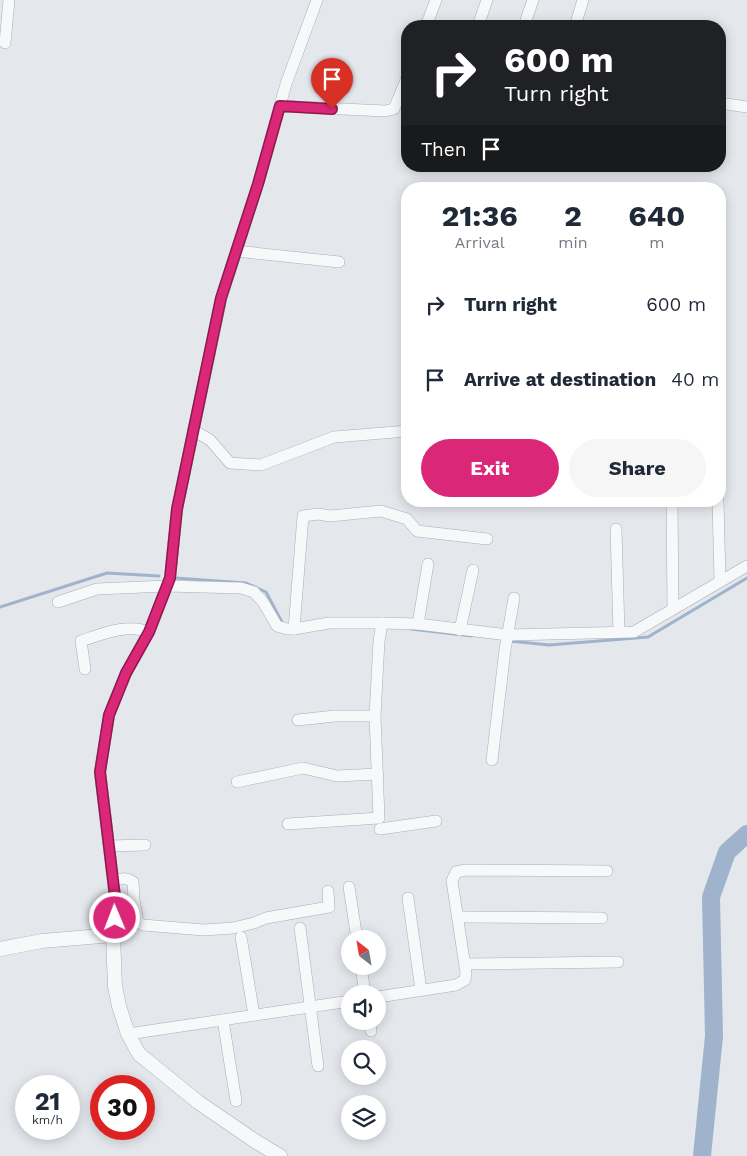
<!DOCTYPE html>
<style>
:root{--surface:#fff;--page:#f6f6f7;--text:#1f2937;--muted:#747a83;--accent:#db2777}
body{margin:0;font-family:"Work Sans",sans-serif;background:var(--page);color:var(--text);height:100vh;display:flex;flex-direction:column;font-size:19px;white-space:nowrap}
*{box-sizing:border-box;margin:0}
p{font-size:16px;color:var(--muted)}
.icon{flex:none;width:28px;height:28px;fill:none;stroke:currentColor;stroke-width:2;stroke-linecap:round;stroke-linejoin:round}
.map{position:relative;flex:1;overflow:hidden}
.side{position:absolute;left:401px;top:182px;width:325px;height:325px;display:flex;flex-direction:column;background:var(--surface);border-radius:20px;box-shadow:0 2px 12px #0003}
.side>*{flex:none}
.banner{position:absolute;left:401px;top:20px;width:325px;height:152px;border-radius:20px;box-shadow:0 2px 12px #0003;background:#202124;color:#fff;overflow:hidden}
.needle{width:32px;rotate:329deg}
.fabs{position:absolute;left:341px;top:930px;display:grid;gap:10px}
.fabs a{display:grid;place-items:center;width:45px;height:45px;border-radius:50%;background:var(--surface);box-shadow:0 2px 12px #0003;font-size:25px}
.speed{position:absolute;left:15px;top:1075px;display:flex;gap:10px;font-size:25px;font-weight:700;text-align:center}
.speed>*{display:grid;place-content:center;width:65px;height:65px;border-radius:50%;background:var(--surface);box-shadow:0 2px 12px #0003;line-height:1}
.speed small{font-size:12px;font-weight:400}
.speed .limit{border:8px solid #d22;background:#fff;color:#111}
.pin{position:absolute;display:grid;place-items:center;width:42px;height:42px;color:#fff;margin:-51px -21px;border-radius:50% 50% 50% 0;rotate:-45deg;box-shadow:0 0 5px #0007}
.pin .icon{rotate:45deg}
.me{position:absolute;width:55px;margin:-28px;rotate:359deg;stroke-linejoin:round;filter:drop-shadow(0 0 4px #0008)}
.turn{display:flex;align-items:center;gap:18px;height:105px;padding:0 20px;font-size:22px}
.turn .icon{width:65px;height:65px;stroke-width:2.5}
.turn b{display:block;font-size:35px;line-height:42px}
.then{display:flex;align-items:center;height:48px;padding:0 20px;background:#0003;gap:10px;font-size:19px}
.eta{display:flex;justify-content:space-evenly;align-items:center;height:85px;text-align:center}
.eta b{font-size:30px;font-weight:700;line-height:35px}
.cta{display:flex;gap:10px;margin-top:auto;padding:10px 20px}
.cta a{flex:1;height:58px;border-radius:30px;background:var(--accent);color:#fff;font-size:20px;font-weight:700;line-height:58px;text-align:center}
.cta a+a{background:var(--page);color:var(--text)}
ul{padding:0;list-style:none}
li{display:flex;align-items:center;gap:15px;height:75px;padding:0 20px}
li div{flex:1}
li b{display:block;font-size:19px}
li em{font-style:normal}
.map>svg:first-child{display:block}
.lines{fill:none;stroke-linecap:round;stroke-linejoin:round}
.stream{stroke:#9fb4cc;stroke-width:3}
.river{stroke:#9fb4cc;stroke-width:18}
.minor-casing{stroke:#a9aeb7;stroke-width:12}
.tertiary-casing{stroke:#a9aeb7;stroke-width:15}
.minor{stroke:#f7f8fa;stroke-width:11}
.tertiary{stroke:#f7f8fa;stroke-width:14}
.route-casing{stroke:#8e194d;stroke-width:12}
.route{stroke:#db2777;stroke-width:9}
</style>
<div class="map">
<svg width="747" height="1156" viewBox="0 0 747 1156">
<rect width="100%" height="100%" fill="#e4e7ec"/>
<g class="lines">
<g class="stream">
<polyline points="175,578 246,583 266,592 283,624"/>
<polyline points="0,607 107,573 159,576"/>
<polyline points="411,629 472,636"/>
<polyline points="510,641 549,645 648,637 747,578"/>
</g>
<polyline class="river" points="702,1156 714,1036 711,897 727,852 747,834"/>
<g class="minor-casing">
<g id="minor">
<polyline points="426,26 436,0"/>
<polyline points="478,26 487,0"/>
<polyline points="524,26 533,0"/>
<polyline points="575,26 583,0"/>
<polyline points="5,43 9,0"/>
<polyline points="720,103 747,107"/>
<polyline points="280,106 385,111 394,109 408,75"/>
<polyline points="236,251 339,262"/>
<polyline points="193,430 210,440 230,463 261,465 334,437 408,431"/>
<polyline points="672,501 673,609"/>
<polyline points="718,501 720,581"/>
<polyline points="616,529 619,632"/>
<polyline points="58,602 97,589 167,586 241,588 254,592 263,602 277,626 287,629 294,629 329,623 382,623 379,641 375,716 335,716 298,720"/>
<polyline points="382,623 418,624 508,635 634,632 747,566"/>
<polyline points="418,624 428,564"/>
<polyline points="294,629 303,516 318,514 330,516 381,511 407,519 417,531 487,539"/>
<polyline points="460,630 473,570"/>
<path d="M85,669L81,641C102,634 128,623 149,632"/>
<polyline points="492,760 505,650 514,598"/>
<polyline points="237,782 303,768 337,776 378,774"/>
<polyline points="288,824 379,818 375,716"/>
<polyline points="380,829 436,821"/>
<polyline points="109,846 145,845"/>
<path d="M113,880C121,879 126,877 133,882L134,900L138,922L143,925L204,930L233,928L254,923L266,918L329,907L328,891"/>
<polyline points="349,887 357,939"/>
<polyline points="408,898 421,990"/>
<polyline points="458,917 602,918"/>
<polyline points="300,928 318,1066"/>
<polyline points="113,935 116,905 100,772 109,715 126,673 149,632 170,578 177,509 221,299 258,184 286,84 317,0"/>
<polyline points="241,937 254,1015"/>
<polyline points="465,964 618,962"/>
<polyline points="361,966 365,994"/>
<polyline points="378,997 456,985 465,980 466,973 452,881 456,872 466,870 607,871"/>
<polyline points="223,1020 236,1101"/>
<polyline points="369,1021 371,1031"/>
<polyline points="128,1034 350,1001"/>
</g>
</g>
<g class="tertiary-casing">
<polyline id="tertiary" points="0,949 42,941 113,935 115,987 119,1006 128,1034 139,1054 198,1102 255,1141 280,1156"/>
</g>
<use href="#minor" class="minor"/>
<use href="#tertiary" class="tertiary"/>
</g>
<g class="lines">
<g class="route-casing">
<polyline id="route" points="115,918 116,905 100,772 109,715 126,673 149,632 170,578 177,509 221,298 258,184 280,106 332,109"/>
</g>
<use href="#route" class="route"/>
</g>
</svg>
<div class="fabs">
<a><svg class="needle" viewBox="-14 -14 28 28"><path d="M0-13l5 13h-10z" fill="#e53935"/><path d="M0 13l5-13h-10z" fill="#747a83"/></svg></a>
<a><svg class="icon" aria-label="sound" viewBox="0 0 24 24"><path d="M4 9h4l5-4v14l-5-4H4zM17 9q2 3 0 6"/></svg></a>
<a><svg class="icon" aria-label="search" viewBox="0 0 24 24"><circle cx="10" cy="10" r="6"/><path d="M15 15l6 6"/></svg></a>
<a><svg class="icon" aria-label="layers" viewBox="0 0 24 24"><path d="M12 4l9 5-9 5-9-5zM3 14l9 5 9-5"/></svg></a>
</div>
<div class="speed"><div>21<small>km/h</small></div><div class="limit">30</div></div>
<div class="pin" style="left:332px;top:109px;background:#d93025"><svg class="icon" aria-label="arrive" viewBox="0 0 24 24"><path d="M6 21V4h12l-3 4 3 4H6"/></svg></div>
<svg class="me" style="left:115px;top:918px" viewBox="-20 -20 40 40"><circle r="17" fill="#db2777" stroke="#fff" stroke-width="3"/><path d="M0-11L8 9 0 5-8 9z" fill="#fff"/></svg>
<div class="banner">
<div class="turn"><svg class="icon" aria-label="right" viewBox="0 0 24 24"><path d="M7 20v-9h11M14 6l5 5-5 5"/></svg><div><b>600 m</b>Turn right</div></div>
<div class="then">Then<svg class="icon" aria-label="arrive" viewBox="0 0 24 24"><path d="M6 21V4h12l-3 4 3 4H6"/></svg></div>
</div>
<section class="side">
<div class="eta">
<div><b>21:36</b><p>Arrival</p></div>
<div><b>2</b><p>min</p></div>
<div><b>640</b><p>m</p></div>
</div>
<ul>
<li><svg class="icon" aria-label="right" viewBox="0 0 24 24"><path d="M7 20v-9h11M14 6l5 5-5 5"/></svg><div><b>Turn right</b></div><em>600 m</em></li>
<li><svg class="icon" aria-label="arrive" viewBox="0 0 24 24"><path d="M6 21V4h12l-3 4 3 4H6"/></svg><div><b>Arrive at destination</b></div><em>40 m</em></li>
</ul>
<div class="cta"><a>Exit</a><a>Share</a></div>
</section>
</div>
